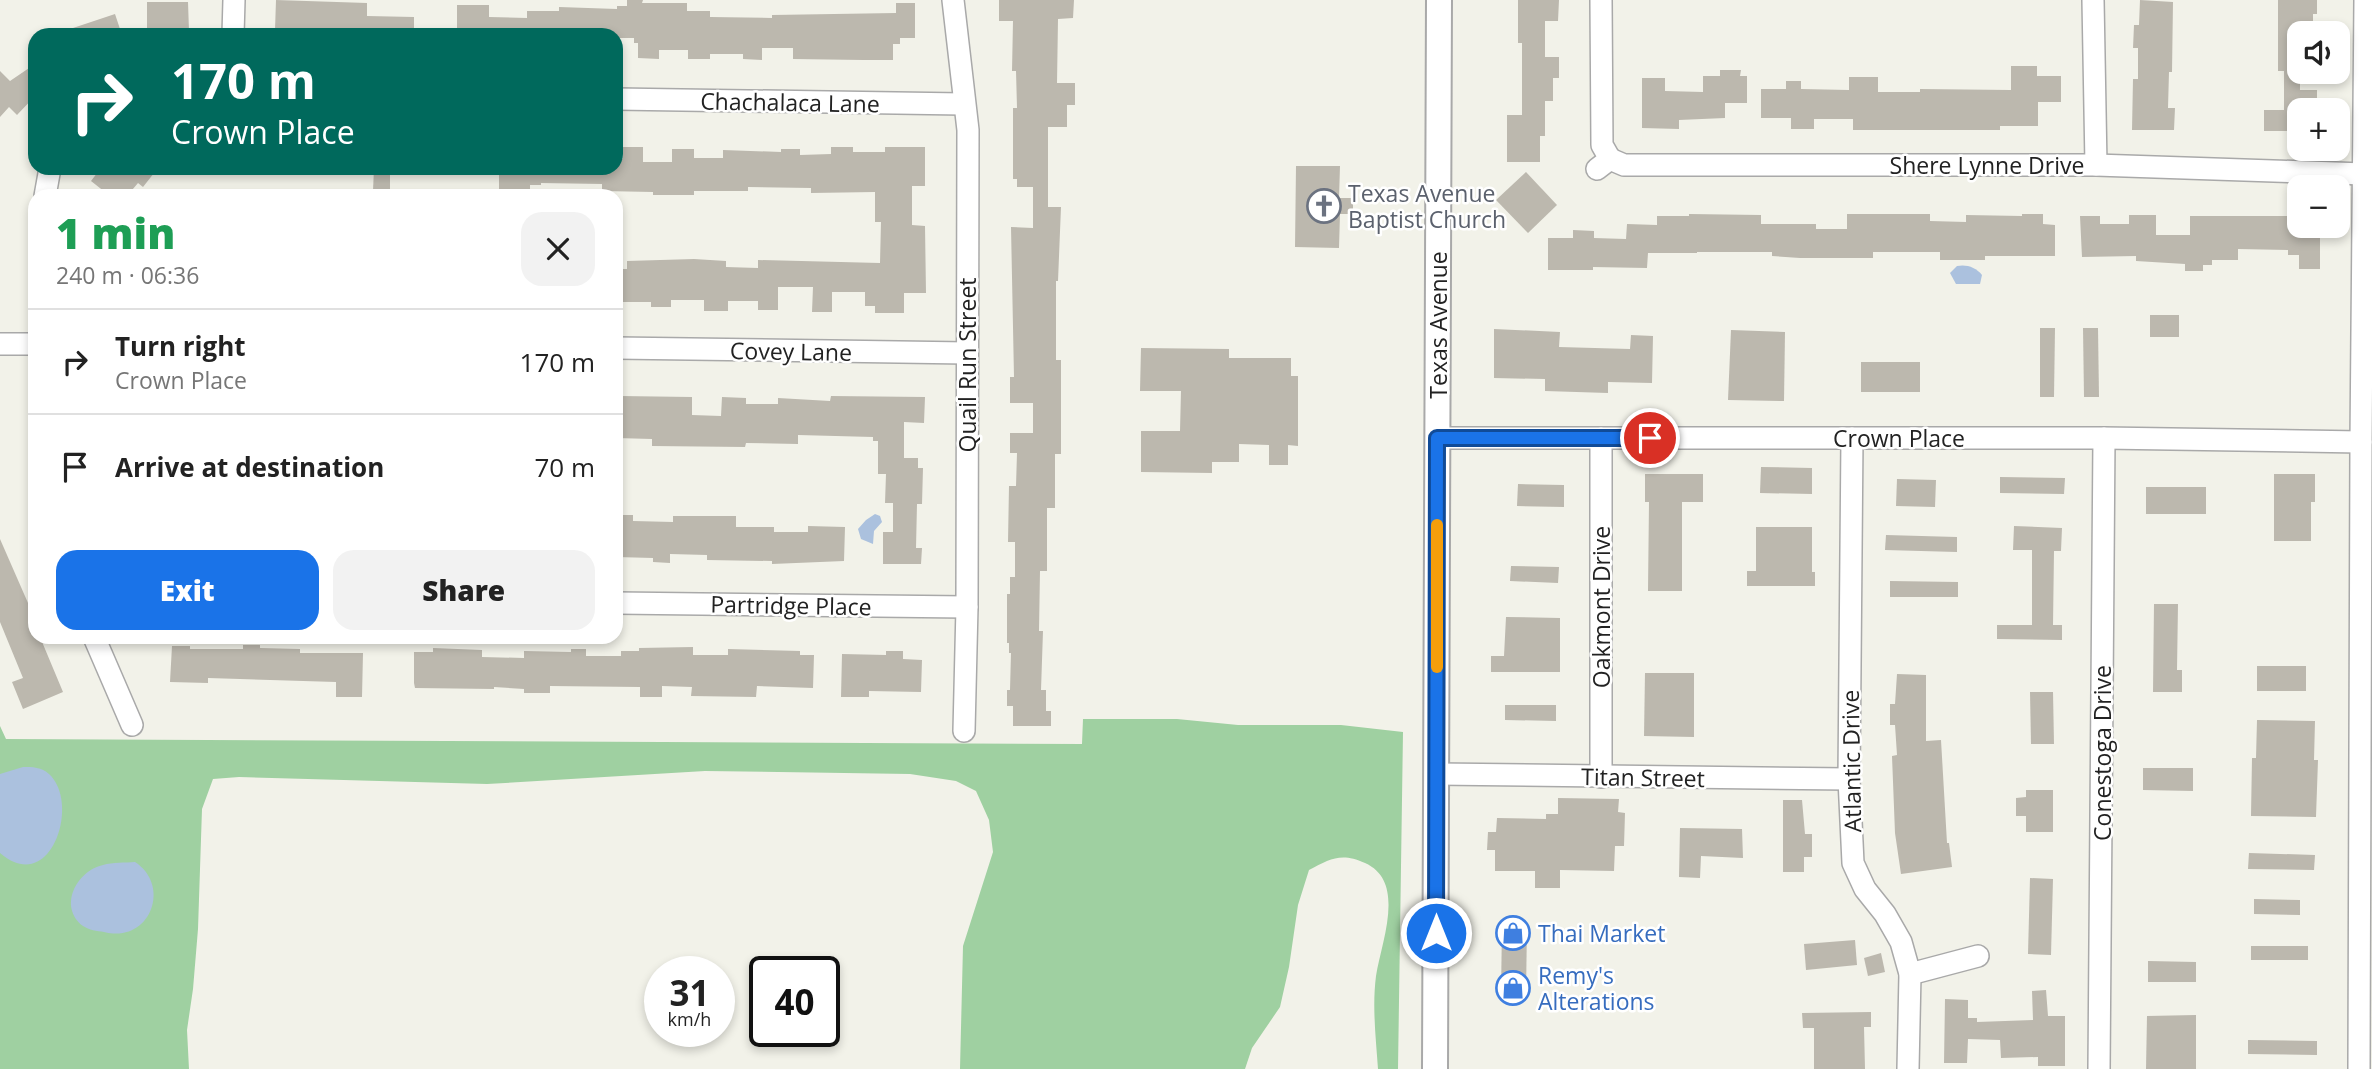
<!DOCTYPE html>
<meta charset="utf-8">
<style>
:root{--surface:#fff;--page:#f2f2f2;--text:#222;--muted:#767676;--line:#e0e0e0;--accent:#1a73e8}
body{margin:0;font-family:"Open Sans",sans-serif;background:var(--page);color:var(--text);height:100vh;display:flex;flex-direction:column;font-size:26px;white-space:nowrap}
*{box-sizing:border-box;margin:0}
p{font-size:23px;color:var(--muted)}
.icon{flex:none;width:38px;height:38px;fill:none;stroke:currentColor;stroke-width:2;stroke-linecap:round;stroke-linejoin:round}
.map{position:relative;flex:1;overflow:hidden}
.panel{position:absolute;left:28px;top:189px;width:595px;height:455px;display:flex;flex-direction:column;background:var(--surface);border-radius:21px;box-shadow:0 4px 10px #0003}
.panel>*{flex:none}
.hud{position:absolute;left:28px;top:28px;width:595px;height:147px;border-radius:21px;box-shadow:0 4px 10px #0003;background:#00695c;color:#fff;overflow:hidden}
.controls{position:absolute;left:2287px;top:21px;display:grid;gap:14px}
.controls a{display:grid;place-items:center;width:63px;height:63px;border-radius:14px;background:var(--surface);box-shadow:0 4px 10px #0003;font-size:35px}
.speed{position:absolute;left:644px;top:956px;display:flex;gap:14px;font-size:35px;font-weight:700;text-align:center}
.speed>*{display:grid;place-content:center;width:91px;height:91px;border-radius:50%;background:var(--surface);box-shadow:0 4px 10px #0003;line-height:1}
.speed small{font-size:18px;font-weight:400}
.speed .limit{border:4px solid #111;border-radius:10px;background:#fff;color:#111}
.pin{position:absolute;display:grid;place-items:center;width:60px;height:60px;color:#fff;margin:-30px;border:4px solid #fff;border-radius:50%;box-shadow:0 2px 7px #0007}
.me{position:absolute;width:77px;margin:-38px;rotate:0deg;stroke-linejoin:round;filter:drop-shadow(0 0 5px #0008)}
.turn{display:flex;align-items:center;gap:24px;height:147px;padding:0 28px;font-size:32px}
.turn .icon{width:91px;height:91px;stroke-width:2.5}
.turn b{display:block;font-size:49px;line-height:60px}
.round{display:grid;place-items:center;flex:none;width:74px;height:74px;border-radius:21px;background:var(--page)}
.summary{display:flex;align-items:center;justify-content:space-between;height:119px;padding:0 28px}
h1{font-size:42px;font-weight:800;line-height:52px;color:#1e9e55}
.action{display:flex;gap:14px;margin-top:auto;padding:14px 28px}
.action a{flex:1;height:80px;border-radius:21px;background:var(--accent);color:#fff;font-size:28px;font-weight:800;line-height:80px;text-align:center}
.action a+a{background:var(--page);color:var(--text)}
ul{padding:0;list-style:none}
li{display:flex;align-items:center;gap:21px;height:105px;padding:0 28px;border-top:2px solid var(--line)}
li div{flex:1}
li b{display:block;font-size:26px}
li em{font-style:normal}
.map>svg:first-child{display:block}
.forest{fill:#9fd0a1}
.water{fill:#abc1de}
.building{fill:#bcb8ae}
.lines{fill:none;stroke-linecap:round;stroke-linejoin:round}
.minor-casing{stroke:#a9a9a9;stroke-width:24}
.tertiary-casing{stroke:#a9a9a9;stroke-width:28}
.minor{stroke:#fff;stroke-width:21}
.tertiary{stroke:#fff;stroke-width:24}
.route-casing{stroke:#114b97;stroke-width:18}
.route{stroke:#1a73e8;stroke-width:12}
.slow{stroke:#f59e0b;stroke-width:12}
.labels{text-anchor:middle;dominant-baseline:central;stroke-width:5;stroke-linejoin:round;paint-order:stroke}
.street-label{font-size:23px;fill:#222;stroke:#fff}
.worship-label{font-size:23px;fill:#5b616d;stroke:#fff;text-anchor:start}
.shop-label{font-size:23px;fill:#366cbe;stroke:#fff;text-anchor:start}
</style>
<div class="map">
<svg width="2372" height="1069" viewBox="0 0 2372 1069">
<rect width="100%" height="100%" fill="#f2f2e9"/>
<path class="forest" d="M1083,719H1177L1238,725H1341L1403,732L1398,1069H1378C1376,1039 1372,1007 1376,976C1381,942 1407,882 1365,863C1341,852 1330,859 1309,870L1298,905L1289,967L1280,1007L1252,1048L1245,1069H960L963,946L993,852L989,820L976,791L956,781L910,774L705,771L487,784L239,777L213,779L202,809L198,929L193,989L187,1030L189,1069H0V726L6,739L1082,744Z"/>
<g class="water">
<path d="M1957,266C1966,264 1976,267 1982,275L1980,284H1956L1950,273Z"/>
<polygon points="875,514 880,516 882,522 874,531 873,544 861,539 858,529 866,520"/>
<path d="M23,767C32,767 42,767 49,774C81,803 51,897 0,853V774Z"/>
<path d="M135,862C172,886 150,944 104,932C97,931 89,930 83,926C58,907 76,871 103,865C113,862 125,863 135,862Z"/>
</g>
<g class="building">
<polygon points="276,0 367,3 367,16 414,17 414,35 295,35 296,31 275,30"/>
<polygon points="627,0 643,0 642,3 687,3 687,11 710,11 710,17 772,18 772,15 896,13 896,3 915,3 915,38 900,38 900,44 893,44 893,60 863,60 793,59 793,48 762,48 762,60 743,59 743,54 710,54 710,59 688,59 688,50 659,50 659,59 638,58 638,43 634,43 634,38 616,38 616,35 457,35 457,5 489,5 489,17 527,18 527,11 559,11 559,7 617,9 617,6 627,6"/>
<polygon points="999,0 1074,0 1073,18 1058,19 1057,83 1075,83 1075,105 1067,105 1067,127 1048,127 1048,207 1061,207 1058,281 1056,281 1056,360 1061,360 1061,454 1055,454 1055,508 1047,508 1047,571 1040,571 1039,631 1043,631 1041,690 1046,690 1046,711 1051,711 1051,726 1013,726 1013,706 1007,706 1007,690 1010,690 1011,653 1009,653 1009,643 1007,643 1007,594 1010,594 1010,577 1015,577 1015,542 1008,542 1009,486 1016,486 1017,453 1010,453 1010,433 1033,433 1033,403 1010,403 1010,377 1014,377 1011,227 1033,228 1033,187 1017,187 1017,179 1013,179 1013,108 1017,108 1016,71 1012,71 1013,21 999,21"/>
<polygon points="1518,0 1559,0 1558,21 1545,21 1545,57 1559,57 1559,78 1553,78 1553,101 1545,101 1545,136 1540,136 1540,162 1507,162 1507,115 1522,115 1522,43 1518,43"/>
<polygon points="2140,0 2173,2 2172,72 2169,72 2168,108 2175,108 2174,130 2132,130 2133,79 2138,79 2138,48 2133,48 2134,25 2139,25"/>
<polygon points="2278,0 2317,0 2317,14 2313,14 2313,33 2300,33 2300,90 2317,90 2317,110 2300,110 2300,131 2264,131 2264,110 2284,110 2284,71 2278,71"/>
<polygon points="147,2 188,2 189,31 170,31 170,35 147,35"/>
<polygon points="115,14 122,35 61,35 61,32"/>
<polygon points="35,64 35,96 17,115 9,107 0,117 0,71 10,81"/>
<polygon points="2011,66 2037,66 2037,76 2061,76 2061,102 2038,102 2038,126 2000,126 2000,130 1853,130 1853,119 1814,119 1814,129 1791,129 1791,118 1761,118 1761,89 1786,89 1786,81 1801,81 1801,89 1849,90 1849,77 1878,77 1878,92 1920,92 1920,89 2011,90"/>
<polygon points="1720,70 1741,70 1740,76 1747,76 1747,103 1725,103 1725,118 1679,120 1679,129 1642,128 1642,78 1665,78 1665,91 1703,92 1703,76 1720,76"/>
<polygon points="623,147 643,147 643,162 672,162 672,149 694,149 694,158 723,158 723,150 781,152 781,149 800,149 800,155 831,154 831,147 853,147 853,152 885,152 885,147 925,147 925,186 912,186 912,225 925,226 926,293 904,293 904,313 875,313 875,306 865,306 865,292 832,292 832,312 812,312 813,287 778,287 778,310 758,310 758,301 728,301 728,311 704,311 704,300 671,300 671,307 651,307 651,302 616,302 616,269 627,269 627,261 694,259 726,261 726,267 758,268 758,260 880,263 881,222 875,222 875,192 811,193 811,188 748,187 748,191 694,191 694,195 653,195 653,192 602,191 602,184 541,183 541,185 530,185 530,191 516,191 516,195 499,195 499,168 616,168 616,159 623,159"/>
<polygon points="1296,166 1340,166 1339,198 1353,198 1353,214 1340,214 1339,248 1295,247"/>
<polygon points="101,168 158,168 143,187 138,183 127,196 110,196 91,181"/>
<polygon points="374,168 390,168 390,191 373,191"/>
<polygon points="1526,172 1557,205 1528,233 1496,200"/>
<polygon points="1689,214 1761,215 1761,224 1816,224 1816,229 1847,229 1847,214 1930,214 1930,221 1966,222 1966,215 2022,216 2022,214 2043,214 2043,224 2055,225 2055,256 1985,256 1985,260 1940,260 1940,252 1873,252 1873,258 1800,258 1772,256 1772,252 1697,252 1697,253 1648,253 1647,268 1593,267 1593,270 1548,270 1548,238 1573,238 1573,230 1594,231 1594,238 1626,239 1627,224 1657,225 1657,216 1689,216"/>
<polygon points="2129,215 2156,215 2156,235 2190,235 2190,216 2294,216 2294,219 2300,219 2300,226 2320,226 2320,269 2299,269 2299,255 2288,255 2288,250 2238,249 2238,260 2212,260 2212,265 2203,265 2203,271 2185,271 2185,264 2136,261 2136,256 2082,257 2080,216 2100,216 2100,224 2129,224"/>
<rect x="2150" y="315" width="29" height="22"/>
<polygon points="2040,328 2055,328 2054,397 2040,397"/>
<polygon points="2083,328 2098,328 2099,397 2084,397"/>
<polygon points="1494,329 1560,332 1559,347 1630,349 1631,335 1653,336 1652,383 1608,382 1608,393 1545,391 1545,379 1494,378"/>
<polygon points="1731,330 1785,332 1784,401 1728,400"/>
<polygon points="1141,348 1229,349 1229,358 1291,358 1291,376 1298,376 1298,446 1288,445 1288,465 1269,465 1269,445 1239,444 1239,462 1212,462 1212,473 1141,472 1141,431 1180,431 1181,391 1140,391"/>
<rect x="1861" y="362" width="59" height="30"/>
<polygon points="620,396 692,397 692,415 721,416 722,397 746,398 746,404 778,404 778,398 830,401 831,396 925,397 924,423 904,422 904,458 918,458 918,468 923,468 922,504 917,504 916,548 922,548 921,564 883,564 883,532 893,532 893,503 885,503 886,474 878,474 878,441 873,441 873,437 798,435 798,444 746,443 745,447 652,446 652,439 616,438 616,405 620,405"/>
<polygon points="1761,467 1812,468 1812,494 1760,493"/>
<polygon points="1645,474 1703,474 1703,502 1682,502 1682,591 1648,591 1649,502 1645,502"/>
<polygon points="2274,474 2315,474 2315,502 2311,502 2311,541 2274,541"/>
<polygon points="2000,477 2065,478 2064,494 2000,493"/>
<polygon points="1897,479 1936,480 1935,507 1896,506"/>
<polygon points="1518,484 1564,485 1564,507 1517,506"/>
<rect x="2146" y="487" width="60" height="27"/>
<polygon points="616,515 633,515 633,521 673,522 673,516 736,516 736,527 774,527 774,532 808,532 808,526 845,527 844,561 772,564 772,561 707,560 707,555 670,554 670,563 653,562 653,558 616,557"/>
<polygon points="2014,526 2062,528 2061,551 2054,551 2053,625 2062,625 2062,640 1997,639 1997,625 2032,625 2032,550 2013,550"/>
<polygon points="1756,527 1812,527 1812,572 1815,572 1815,586 1747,586 1747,571 1756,571"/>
<polygon points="1886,535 1957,537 1957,552 1885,550"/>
<polygon points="0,539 35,619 35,637 40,637 63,692 23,709 12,682 23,678 0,622"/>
<polygon points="1511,566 1559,567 1558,583 1510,581"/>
<polygon points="1890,581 1958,582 1958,597 1890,597"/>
<polygon points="2154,604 2178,604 2177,670 2182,670 2182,692 2153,692"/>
<polygon points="1506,617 1560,618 1560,672 1491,672 1491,656 1504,656"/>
<polygon points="243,645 260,645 260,648 300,649 300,653 363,653 362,697 336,697 336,682 208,678 208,683 170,682 172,646 190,646 190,649 243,649"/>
<polygon points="693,647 693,655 728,655 728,649 800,651 800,655 814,655 813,688 757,686 756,697 691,696 692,687 662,686 662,697 640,697 640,687 550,686 550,693 524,693 524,689 494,687 494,689 415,688 414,683 414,652 433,652 433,648 482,650 482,657 524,658 524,651 571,652 571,649 586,649 586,656 621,656 621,651 639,651 639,648"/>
<polygon points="886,651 903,651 903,659 922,660 921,692 869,691 869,697 841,697 842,654 886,655"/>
<rect x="2257" y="666" width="49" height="25"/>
<polygon points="1645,673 1694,673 1694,737 1644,736"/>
<polygon points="1897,674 1926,675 1926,741 1941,740 1947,843 1949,843 1952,867 1901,874 1895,833 1892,756 1897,755 1895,725 1890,725 1890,704 1895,704"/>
<polygon points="2030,692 2053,692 2054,744 2031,744"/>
<polygon points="1505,705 1556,705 1556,721 1505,720"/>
<polygon points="2257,720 2315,721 2314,760 2318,760 2316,817 2251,816 2252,758 2256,758"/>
<polygon points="2143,768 2193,768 2193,791 2143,790"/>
<polygon points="2026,790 2053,790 2053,832 2026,832 2026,816 2016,816 2016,798 2026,797"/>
<polygon points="1558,798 1619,799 1618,812 1625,813 1624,846 1615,846 1614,871 1560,870 1560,888 1535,888 1535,871 1495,871 1495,850 1487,850 1488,832 1496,832 1497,818 1546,819 1546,814 1558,814"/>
<polygon points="1783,800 1802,800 1805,834 1812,834 1812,857 1804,857 1804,872 1783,872"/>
<polygon points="1680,828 1742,829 1743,858 1701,856 1700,878 1679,877"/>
<polygon points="2249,853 2315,855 2314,870 2248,869"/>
<polygon points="2030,878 2053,879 2051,955 2028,954"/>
<polygon points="2254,899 2300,900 2300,915 2254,914"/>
<polygon points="1502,922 1527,922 1526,997 1501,996"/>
<polygon points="1855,940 1857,965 1806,970 1804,944"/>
<rect x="2251" y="946" width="57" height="14"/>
<polygon points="1881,953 1885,972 1868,976 1864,958"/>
<polygon points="2148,961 2196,962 2196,982 2148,982"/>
<polygon points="2046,990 2048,1016 2065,1016 2065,1066 2038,1066 2038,1057 2001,1058 2000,1040 1968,1039 1967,1063 1944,1063 1945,999 1968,1000 1968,1018 1977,1018 1977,1022 2033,1020 2032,991"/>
<polygon points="1871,1012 1871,1027 1864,1027 1865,1069 1814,1069 1814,1028 1803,1028 1802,1013"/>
<polygon points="2196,1015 2196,1069 2146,1069 2147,1016"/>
<polygon points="2248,1040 2317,1041 2317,1055 2248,1054"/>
</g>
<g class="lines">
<g class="minor-casing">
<g id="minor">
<polyline points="953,0 968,130 967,607 964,731"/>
<polyline points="2093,0 2096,165"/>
<polyline points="233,35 234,0"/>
<polyline points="616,99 963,104"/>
<polyline points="1610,159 1624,165 2096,165 2364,174"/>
<polyline points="1597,169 1610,159 1602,145 1601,0"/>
<polyline points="45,196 50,168"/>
<polyline points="0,344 35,344"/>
<polyline points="616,348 967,353"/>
<polyline points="1437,438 2104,438 2361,442"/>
<polyline points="1601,438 1601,777"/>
<polyline points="1852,438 1849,779 1853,863 1865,889 1885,914 1901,942 1910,974 1908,1069"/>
<polyline points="616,603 967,607"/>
<polyline points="94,637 132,725"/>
<polyline points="1436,774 1849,779"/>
<polyline points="1910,974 1978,956"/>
<polyline points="2099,1069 2104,438"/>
<polyline points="2359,1069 2361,442 2365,0"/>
</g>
</g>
<g class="tertiary-casing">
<polyline id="tertiary" points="1435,1069 1439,0"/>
</g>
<use href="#minor" class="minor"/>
<use href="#tertiary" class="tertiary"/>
</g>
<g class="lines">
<g class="route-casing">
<polyline id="route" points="1436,933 1437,438 1650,438"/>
</g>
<use href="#route" class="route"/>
<polyline class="slow" points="1437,667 1437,525"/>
</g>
<defs>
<g id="church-ring" transform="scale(1.75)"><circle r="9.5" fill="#fff" stroke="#6b7280" stroke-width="1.5"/><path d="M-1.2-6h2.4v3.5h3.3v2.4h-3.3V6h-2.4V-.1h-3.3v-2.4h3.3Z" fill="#6b7280"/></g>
<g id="shop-ring" transform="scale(1.75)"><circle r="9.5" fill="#fff" stroke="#3f7fe0" stroke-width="1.5"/><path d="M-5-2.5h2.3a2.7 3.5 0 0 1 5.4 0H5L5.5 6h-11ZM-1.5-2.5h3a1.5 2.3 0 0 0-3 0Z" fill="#3f7fe0"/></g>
</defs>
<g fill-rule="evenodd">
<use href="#church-ring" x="1324" y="206"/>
<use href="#shop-ring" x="1513" y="933"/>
<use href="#shop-ring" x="1513" y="988"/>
</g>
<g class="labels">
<g class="street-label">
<text transform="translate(790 102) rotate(1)">Chachalaca Lane</text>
<text x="1987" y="165">Shere Lynne Drive</text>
<text transform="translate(1438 325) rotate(-90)">Texas Avenue</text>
<text transform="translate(791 351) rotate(1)">Covey Lane</text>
<text transform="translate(967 365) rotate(-90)">Quail Run Street</text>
<text x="1899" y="438">Crown Place</text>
<text transform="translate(791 605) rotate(1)">Partridge Place</text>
<text transform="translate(1601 607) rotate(-90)">Oakmont Drive</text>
<text transform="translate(2102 753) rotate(-90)">Conestoga Drive</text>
<text transform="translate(1851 761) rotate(-91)">Atlantic Drive</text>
<text transform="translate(1643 777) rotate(1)">Titan Street</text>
</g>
<g class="worship-label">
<text x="1348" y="193">Texas Avenue<tspan x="1348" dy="26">Baptist Church</tspan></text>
</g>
<g class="shop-label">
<text x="1538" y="933">Thai Market</text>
<text x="1538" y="975">Remy's<tspan x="1538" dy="26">Alterations</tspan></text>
</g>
</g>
</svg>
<div class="controls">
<a><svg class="icon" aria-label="sound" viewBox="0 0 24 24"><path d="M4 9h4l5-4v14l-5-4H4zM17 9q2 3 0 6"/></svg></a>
<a>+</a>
<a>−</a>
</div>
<div class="speed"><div>31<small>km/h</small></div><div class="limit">40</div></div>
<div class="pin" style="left:1650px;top:438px;background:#d93025"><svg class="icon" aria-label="arrive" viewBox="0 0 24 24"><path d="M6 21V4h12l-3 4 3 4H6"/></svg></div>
<svg class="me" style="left:1436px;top:933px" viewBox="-20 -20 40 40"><circle r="17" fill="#1a73e8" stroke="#fff" stroke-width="3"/><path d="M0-11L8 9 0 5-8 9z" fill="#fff"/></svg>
<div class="hud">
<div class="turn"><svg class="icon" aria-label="right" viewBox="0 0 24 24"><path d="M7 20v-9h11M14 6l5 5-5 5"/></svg><div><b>170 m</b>Crown Place</div></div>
</div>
<section class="panel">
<div class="summary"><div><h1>1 min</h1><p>240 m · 06:36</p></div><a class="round"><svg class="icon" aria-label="close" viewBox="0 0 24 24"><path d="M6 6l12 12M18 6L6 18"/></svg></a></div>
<ul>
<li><svg class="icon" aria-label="right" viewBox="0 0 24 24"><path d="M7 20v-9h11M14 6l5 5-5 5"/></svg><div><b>Turn right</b><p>Crown Place</p></div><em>170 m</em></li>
<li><svg class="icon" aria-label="arrive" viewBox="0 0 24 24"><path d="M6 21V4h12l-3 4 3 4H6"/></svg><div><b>Arrive at destination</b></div><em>70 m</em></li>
</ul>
<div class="action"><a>Exit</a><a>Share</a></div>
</section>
</div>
